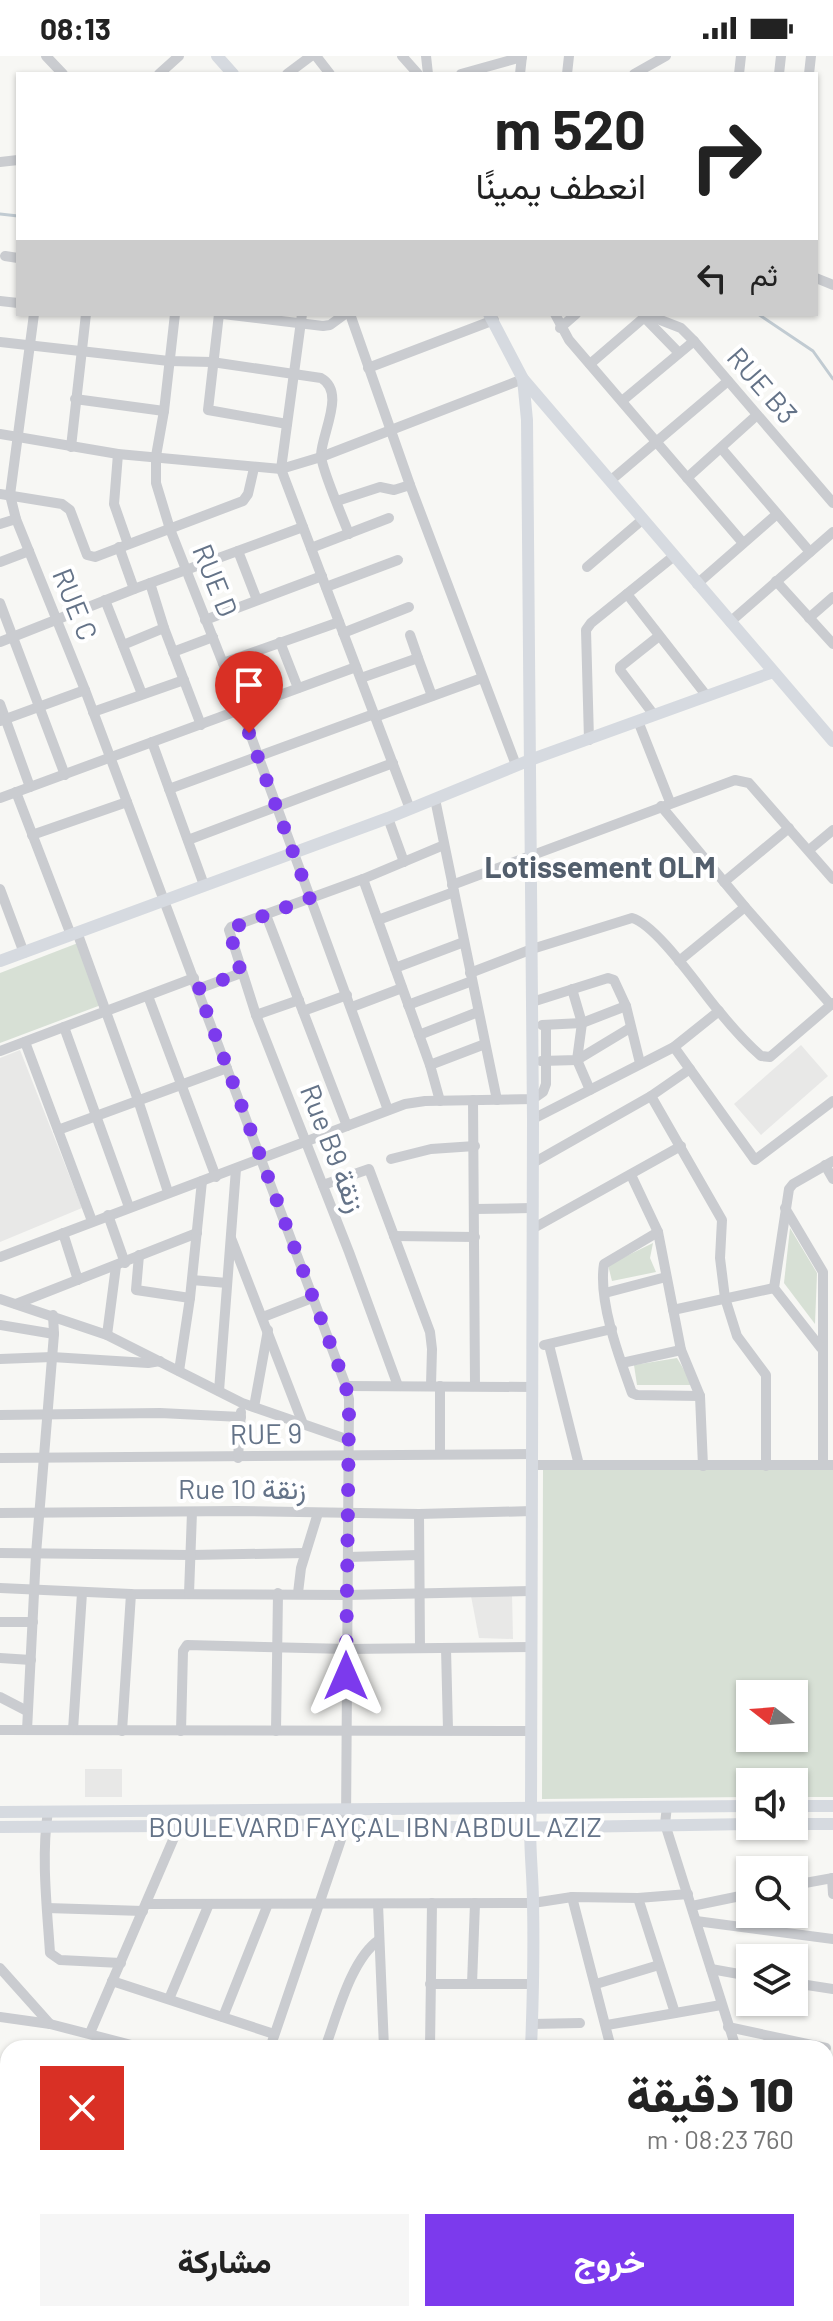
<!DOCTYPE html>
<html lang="ar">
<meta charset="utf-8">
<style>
:root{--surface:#fff;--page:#f6f6f6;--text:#222;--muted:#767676;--accent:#7c3aed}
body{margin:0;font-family:Barlow,Vazirmatn,sans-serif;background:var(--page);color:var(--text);direction:rtl;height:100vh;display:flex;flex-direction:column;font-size:30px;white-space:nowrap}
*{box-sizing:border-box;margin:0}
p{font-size:26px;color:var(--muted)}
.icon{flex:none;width:44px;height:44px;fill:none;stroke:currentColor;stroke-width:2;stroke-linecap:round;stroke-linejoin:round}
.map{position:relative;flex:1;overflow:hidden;direction:ltr}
.sheet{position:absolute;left:0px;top:1984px;width:834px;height:282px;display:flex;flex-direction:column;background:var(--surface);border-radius:24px 24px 0 0;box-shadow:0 2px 6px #0004;direction:rtl}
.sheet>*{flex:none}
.top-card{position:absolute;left:16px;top:16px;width:802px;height:244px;border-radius:0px;box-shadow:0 2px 6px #0004;direction:rtl;background:#fff;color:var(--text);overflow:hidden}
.needle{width:52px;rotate:287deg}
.tools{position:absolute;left:736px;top:1624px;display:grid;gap:16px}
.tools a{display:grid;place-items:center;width:72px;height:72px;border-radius:0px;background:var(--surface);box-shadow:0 2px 6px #0004;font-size:40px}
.pin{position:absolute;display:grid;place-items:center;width:68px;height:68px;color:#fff;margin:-82px -34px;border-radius:50% 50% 50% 0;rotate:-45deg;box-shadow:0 0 8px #0007}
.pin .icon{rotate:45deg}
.me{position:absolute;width:88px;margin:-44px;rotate:0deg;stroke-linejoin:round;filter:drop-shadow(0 0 6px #0008)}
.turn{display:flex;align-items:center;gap:28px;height:168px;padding:0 40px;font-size:36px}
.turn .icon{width:104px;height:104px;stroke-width:2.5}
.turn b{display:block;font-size:56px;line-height:68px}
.then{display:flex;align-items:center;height:76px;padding:0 40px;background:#0003;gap:16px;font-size:30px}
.round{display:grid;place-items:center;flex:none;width:84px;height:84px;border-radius:0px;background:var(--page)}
.head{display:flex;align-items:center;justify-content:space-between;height:136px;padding:0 40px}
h1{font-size:48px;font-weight:800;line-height:60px}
.button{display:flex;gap:16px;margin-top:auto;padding:16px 40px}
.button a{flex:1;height:92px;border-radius:0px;background:var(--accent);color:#fff;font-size:32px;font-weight:800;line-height:92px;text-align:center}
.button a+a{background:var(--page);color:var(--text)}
.status{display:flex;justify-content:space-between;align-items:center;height:56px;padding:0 40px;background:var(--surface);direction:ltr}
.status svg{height:22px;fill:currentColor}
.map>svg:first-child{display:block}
.built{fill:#e8e8e7}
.green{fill:#d7e0d5;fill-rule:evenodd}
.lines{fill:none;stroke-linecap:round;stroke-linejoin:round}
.stream{stroke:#c1cbd2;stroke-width:3}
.minor{stroke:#caccd0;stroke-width:10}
.major{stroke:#d6dae0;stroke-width:12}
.route{stroke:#7c3aed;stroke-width:14;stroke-dasharray:0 25.2}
.labels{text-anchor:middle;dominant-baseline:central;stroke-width:8;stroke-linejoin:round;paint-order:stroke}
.street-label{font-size:28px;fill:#647388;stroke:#fff}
.neighbourhood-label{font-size:30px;font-weight:bold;fill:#525e6c;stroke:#fff}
</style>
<div class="status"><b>08:13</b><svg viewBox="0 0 49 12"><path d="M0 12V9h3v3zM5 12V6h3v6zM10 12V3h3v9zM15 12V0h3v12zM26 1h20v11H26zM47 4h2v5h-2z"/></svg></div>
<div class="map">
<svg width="833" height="2265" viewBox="0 0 833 2265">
<rect width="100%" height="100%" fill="#f7f7f4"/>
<g class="built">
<polygon points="801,989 828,1020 761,1079 734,1048"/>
<polygon points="20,994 82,1152 0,1186 0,1002"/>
<polygon points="512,1538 513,1583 479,1582 471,1540"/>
<rect x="85" y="1713" width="37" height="28"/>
</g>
<g class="green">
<polygon points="78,887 101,949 0,987 0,917"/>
<polygon points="790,1172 817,1217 815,1268 784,1227"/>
<polygon points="653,1187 650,1202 656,1216 612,1225 608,1209"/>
<polygon points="677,1302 693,1329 637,1329 634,1309"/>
<path d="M833,1412V1741H794V1726H750V1741L542,1743L543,1413ZM750,1638H794V1682H750Z"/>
</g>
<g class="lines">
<g class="stream">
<polyline points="0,158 18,160"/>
<polyline points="758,258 813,295 833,323"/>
</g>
<g class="minor">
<polyline points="46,0 63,18"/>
<polyline points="316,0 330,18"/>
<polyline points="402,0 418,18"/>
<polyline points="426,0 428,18"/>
<polyline points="159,18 179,0"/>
<polyline points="287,18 311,0"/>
<polyline points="461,18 522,1"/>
<polyline points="520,18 522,0"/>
<polyline points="567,18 569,0"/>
<polyline points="634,18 666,0"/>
<polyline points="739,18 741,0"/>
<polyline points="779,18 781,0"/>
<polyline points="809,18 811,0"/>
<polyline points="0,106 18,104"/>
<polyline points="5,200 18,202"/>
<polyline points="816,222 833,229"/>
<polyline points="0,245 18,247"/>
<polyline points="34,258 10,439 16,463 85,634 346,1330 349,1343 346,1769 270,1992"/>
<polyline points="175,258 164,355 156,400 156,427 170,473 241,653 388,1054"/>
<polyline points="219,258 208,354 287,368"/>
<polyline points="223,258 323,270 330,269 345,258"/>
<polyline points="302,258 281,413 410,753"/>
<polyline points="350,258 410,429 516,709"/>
<polyline points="555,258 569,284 743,487"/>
<polyline points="645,258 681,272 694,285 833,447"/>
<polyline points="644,261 679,297"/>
<polyline points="560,272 576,258"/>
<path d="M0,286L169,305L212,306L321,322C346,336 322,376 321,399C321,412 343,462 349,478"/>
<polyline points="590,308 647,259"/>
<polyline points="368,312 494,264"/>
<polyline points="75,343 164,355"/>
<polyline points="622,345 694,285"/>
<polyline points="0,378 118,398 281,413 321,401 523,323"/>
<polyline points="71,391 86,258"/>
<polyline points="721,392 810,496"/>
<polyline points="118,398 114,448 128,488"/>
<polyline points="687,422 757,359"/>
<polyline points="610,425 728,325"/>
<polyline points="0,438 62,448 70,454 87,499 95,501 243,445 248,438 254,412"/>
<polyline points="337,445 380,431 394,434 410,429"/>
<polyline points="0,468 16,463"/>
<polyline points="119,491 134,533"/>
<polyline points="311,492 389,462"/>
<polyline points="238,495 257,544"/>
<polyline points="0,506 29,495"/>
<polyline points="587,511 642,464"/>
<polyline points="776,525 833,588"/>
<polyline points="150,527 164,572 201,669"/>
<polyline points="697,528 777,458"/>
<polyline points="326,531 398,504"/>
<polyline points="627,538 706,639"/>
<polyline points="105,544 142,638"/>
<polyline points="0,547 65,719"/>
<polyline points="809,562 833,541"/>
<polyline points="205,564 322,520"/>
<polyline points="730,566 833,476"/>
<polyline points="343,577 409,551"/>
<polyline points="410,579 418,602"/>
<polyline points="0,586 134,533 303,471"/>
<polyline points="280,586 298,632"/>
<polyline points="123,589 164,572"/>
<polyline points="173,596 213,581"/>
<polyline points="223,607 339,566"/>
<polyline points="361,622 418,602 432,640"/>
<polyline points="0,648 30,731"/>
<polyline points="93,656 184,624"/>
<polyline points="654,659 620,614 620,611 659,580"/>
<polyline points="375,661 482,622"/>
<polyline points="0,665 85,634"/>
<polyline points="638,665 670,746"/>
<polyline points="589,684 586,574 591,567 674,500"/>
<polyline points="152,686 204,829"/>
<polyline points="169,733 374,658"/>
<polyline points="16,736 71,879"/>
<polyline points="0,742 356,611"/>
<polyline points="435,743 497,1044"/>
<polyline points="661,750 745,851 831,949"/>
<polyline points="388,762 404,806"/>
<polyline points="32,779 127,746"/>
<polyline points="188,784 393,707"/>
<polyline points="809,794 833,774"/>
<polyline points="363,823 430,1009 440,1045"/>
<polyline points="724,826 789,772"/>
<polyline points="452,829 735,724 749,727 833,823"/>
<polyline points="0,833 24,897"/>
<polyline points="266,859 347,1070"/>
<polyline points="378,864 454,836"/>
<polyline points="77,876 138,1044 168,1136"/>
<polyline points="679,905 745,851"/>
<polyline points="395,912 464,886"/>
<path d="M470,917L532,893L632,862C657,869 700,933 718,954C731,970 746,987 761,1000L770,1001L833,947"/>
<polyline points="198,933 241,917"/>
<polyline points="572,933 582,967 577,1004 590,1034"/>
<polyline points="148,940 216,1121"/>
<polyline points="532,946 608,922 614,924 626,950 640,1007"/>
<polyline points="408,949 472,925"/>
<polyline points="352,951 402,932"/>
<polyline points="303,955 347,939"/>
<polyline points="256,959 299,944"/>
<polyline points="542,969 582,967 626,950"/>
<polyline points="64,971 129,1151"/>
<polyline points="419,979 478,956"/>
<polyline points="25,986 92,1165"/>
<polyline points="674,991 755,1104 833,1045"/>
<polyline points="0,995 194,922"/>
<polyline points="541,1005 577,1004 630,972"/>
<polyline points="430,1009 485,988"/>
<polyline points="651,1040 722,1164 720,1202 725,1242 737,1280 766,1319 766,1410"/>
<polyline points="473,1044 475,1330"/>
<polyline points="533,1063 674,991 719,955"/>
<polyline points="58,1074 227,1012"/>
<polyline points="391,1103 431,1093 475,1090"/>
<polyline points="533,1107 651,1040 690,1013"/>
<polyline points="825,1109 833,1123"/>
<polyline points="631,1119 658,1176 681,1294 700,1340 703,1410"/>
<polyline points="323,1129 369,1113 430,1276 432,1293 431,1329"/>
<polyline points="785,1152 823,1216 823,1409"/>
<polyline points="475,1153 532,1152"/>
<polyline points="108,1159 125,1207"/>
<polyline points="532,1173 681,1090"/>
<path d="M658,1176L604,1208C598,1245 619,1301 632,1337L637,1339L700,1340"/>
<polyline points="63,1177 78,1224"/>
<polyline points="394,1180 475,1181"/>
<polyline points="231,1182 303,1368"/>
<polyline points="139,1199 136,1234 190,1242"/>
<polyline points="0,1201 405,1048 425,1045 533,1043 543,1036 546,1028 546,969"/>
<polyline points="192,1224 227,1227"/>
<polyline points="605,1237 666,1221"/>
<polyline points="0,1243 107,1279 242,1347 349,1384"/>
<polyline points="16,1248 197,1177"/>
<polyline points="673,1254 774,1232"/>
<polyline points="263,1261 312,1242"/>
<polyline points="0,1269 54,1278"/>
<polyline points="107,1279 116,1210"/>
<polyline points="544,1289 612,1273"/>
<polyline points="549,1289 579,1409"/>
<polyline points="821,1292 774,1232 789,1133 793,1128 833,1105"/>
<polyline points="0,1303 52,1301 148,1307 160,1305"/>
<polyline points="622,1307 681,1294"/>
<polyline points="179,1315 190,1242 202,1125"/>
<polyline points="346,1330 532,1331"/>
<polyline points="398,1330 349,1196 256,959 229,874 231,871 363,823 444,789"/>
<polyline points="219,1335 236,1113"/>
<polyline points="254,1351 268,1274"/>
<polyline points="0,1359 160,1357 241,1361"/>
<polyline points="440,1398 440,1330"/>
<polyline points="0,1402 532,1398"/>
<polyline points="238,1402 241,1356"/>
<polyline points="531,1409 833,1409"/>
<polyline points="0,1457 236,1455 419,1458 532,1455"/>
<polyline points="419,1458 420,1592"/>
<polyline points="0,1497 191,1499 305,1497"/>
<polyline points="348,1501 419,1499"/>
<polyline points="0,1532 131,1538 347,1539 531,1535"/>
<polyline points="298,1537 301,1512 318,1457"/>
<polyline points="189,1538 192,1456"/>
<polyline points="0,1566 33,1566"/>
<polyline points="446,1592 448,1674"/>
<polyline points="0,1602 31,1604"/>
<polyline points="0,1641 27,1655"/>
<polyline points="0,1674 531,1675"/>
<polyline points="27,1674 36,1498 54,1278 53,1259"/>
<polyline points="73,1674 82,1537"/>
<polyline points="122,1675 131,1538"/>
<polyline points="181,1675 183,1595 187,1589 347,1593 531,1591"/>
<polyline points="276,1675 278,1537"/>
<polyline points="667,1750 665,1768 736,1992"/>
<path d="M48,1755C41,1801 47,1851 50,1897L60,1904L121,1907"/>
<polyline points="832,1822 833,1838"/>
<polyline points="794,1829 833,1822"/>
<polyline points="572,1841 611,1992"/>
<polyline points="638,1842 675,1957"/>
<polyline points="146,1848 533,1847 572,1841 638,1842 688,1838"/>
<polyline points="378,1848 384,1992"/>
<polyline points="692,1850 750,1838"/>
<polyline points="47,1852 143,1855"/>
<polyline points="696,1865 833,1883"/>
<polyline points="0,1912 50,1968"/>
<polyline points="711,1913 750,1920"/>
<polyline points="112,1925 274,1978"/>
<polyline points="794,1927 833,1933"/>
<polyline points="430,1928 533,1928"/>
<polyline points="472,1928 475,1847"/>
<polyline points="596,1928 659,1909"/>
<polyline points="169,1943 209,1848"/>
<polyline points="0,1961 50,1968 143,1992"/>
<polyline points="223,1961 268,1848"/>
<polyline points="532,1968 580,1967"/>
<polyline points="607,1969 721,1949"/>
<polyline points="728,1971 826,1992"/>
<polyline points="90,1977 179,1770"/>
<path d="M325,1992C337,1960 351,1903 379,1884"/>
<polyline points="430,1992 432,1847"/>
<polyline points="0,2018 8,2015"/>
<polyline points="826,2087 833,2059"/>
<polyline points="0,2126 8,2144"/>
<polyline points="826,2135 833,2136"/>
<polyline points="0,2166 8,2163"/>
<polyline points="826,2185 833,2186"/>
<polyline points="826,2234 833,2236"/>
<polyline points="60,2258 64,2265"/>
<polyline points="132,2258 135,2265"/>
<polyline points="260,2258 264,2265"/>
<polyline points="360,2258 363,2265"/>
<polyline points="813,2258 814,2265"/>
<polyline points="292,2265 308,2258"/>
<polyline points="460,2265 460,2258"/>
<polyline points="627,2265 627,2258"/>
</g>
<g class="major">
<polyline points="217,0 233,18"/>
<path d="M489,258L523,323L527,364L533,1063L531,1753C528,1784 533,1816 533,1847C534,1895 533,1944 531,1992"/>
<polyline points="523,323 833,685"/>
<polyline points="0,905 388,762 530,704 773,616"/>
<polyline points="794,1750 833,1750"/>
<polyline points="0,1756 750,1750"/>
<polyline points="794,1768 833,1768"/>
<polyline points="0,1771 346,1769 509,1772 750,1768"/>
<polyline points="0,2214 8,2231"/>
<polyline points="0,2246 9,2265"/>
<polyline points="21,2258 24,2265"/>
<polyline points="529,2265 529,2258"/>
</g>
</g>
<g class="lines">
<polyline class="route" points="249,677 310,842 229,873 241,917 198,933 346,1330 349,1355 346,1620"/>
</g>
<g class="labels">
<g class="street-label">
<text transform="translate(763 329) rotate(49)">RUE B3</text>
<text transform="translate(216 524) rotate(68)">RUE D</text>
<text transform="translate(76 548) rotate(68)">RUE C</text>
<text transform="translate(334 1092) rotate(69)">Rue B9 زنقة</text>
<text transform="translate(266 1377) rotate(-1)">RUE 9</text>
<text x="242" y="1432">Rue 10 زنقة</text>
<text x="375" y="1770">BOULEVARD FAYÇAL IBN ABDUL AZIZ</text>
</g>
<g class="neighbourhood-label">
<text x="600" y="810">Lotissement OLM</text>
</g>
</g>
</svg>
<div class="tools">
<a><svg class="needle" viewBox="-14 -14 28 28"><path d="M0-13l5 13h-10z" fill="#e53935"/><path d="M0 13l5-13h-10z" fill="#767676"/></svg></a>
<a><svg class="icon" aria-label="sound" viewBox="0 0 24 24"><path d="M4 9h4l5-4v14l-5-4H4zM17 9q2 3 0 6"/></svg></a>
<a><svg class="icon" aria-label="search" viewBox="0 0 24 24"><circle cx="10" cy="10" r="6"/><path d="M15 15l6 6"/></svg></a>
<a><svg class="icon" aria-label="layers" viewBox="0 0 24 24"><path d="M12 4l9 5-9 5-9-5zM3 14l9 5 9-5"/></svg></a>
</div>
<div class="pin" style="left:249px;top:677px;background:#d93025"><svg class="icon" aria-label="arrive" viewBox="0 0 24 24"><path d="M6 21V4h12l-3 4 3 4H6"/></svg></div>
<svg class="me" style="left:346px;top:1620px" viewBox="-20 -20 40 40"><path d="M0-17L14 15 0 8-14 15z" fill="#7c3aed" stroke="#fff" stroke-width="4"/></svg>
<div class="top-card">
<div class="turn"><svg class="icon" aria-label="right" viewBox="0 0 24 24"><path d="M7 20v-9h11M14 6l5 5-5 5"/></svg><div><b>520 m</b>انعطف يمينًا</div></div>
<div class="then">ثم<svg class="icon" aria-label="left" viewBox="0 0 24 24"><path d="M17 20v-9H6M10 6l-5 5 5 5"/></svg></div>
</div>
<section class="sheet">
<div class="head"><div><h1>10 دقيقة</h1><p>760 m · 08:23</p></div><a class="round" style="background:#d93025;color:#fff"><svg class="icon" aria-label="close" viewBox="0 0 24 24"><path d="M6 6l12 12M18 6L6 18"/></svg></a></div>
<div class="button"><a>خروج</a><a>مشاركة</a></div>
</section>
</div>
